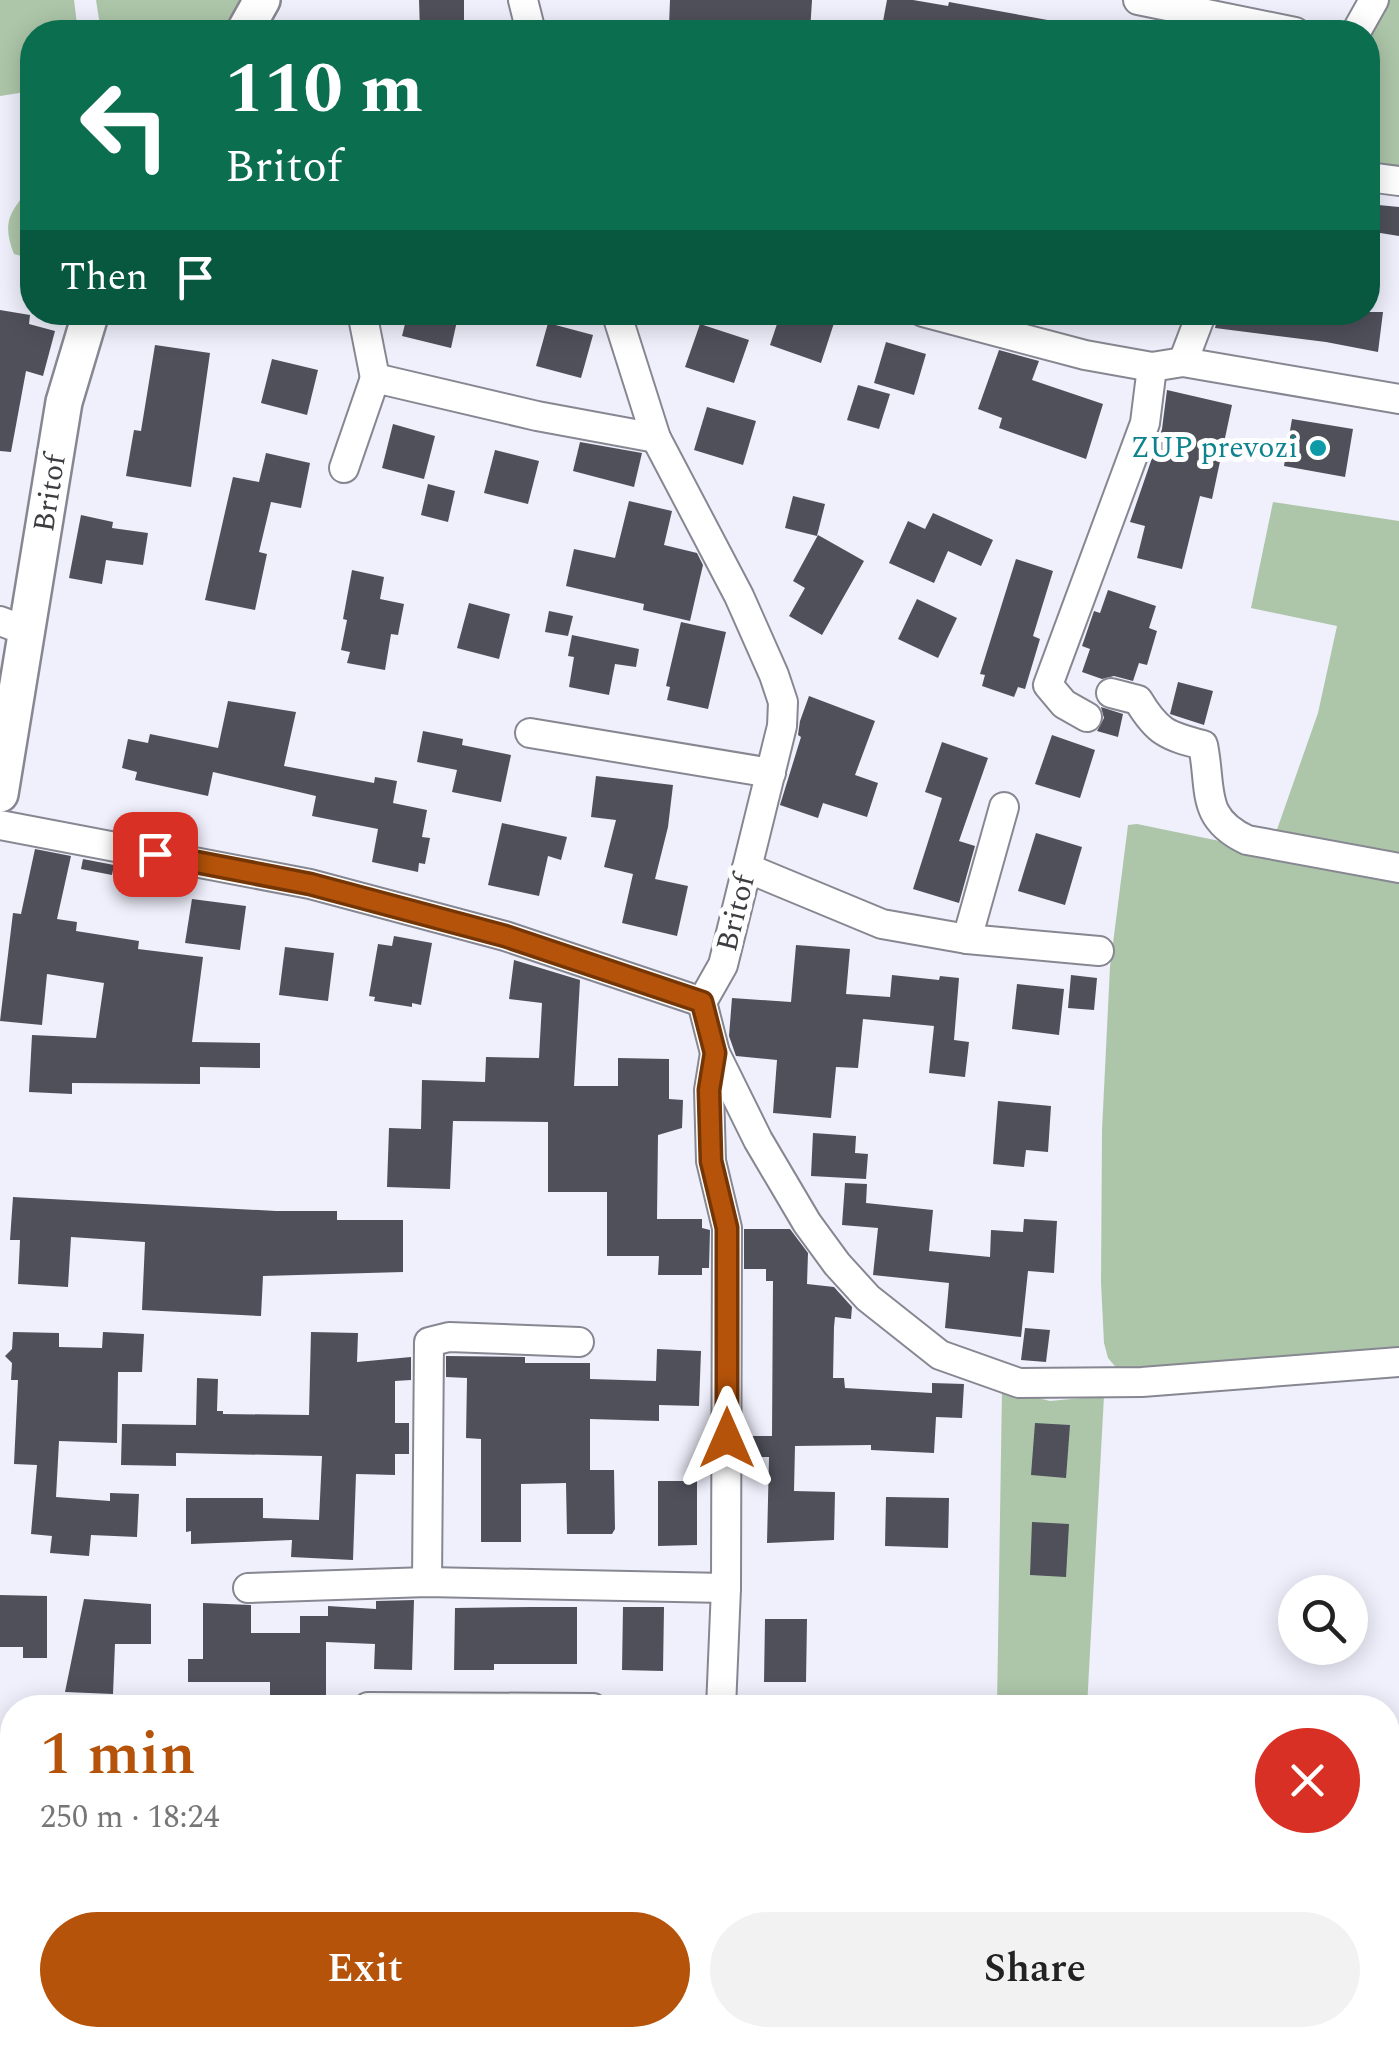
<!DOCTYPE html>
<meta charset="utf-8">
<style>
:root{--surface:#fff;--page:#f2f2f2;--text:#222;--muted:#767676;--accent:#b45309}
body{margin:0;font-family:Spectral,serif;background:var(--page);color:var(--text);height:100vh;display:flex;flex-direction:column;font-size:38px;white-space:nowrap}
*{box-sizing:border-box;margin:0}
p{font-size:32px;color:var(--muted)}
.icon{flex:none;width:55px;height:55px;fill:none;stroke:currentColor;stroke-width:2;stroke-linecap:round;stroke-linejoin:round}
.map{position:relative;flex:1;overflow:hidden}
.side{position:absolute;left:0px;top:1695px;width:1400px;height:352px;display:flex;flex-direction:column;background:var(--surface);border-radius:40px 40px 0 0;box-shadow:0 5px 25px #0003}
.side>*{flex:none}
.hud{position:absolute;left:20px;top:20px;width:1360px;height:305px;border-radius:40px;box-shadow:0 5px 25px #0003;background:#0b6e4f;color:#fff;overflow:hidden}
.buttons{position:absolute;left:1278px;top:1575px;display:grid;gap:20px}
.buttons a{display:grid;place-items:center;width:90px;height:90px;border-radius:50%;background:var(--surface);box-shadow:0 5px 25px #0003;font-size:50px}
.pin{position:absolute;display:grid;place-items:center;width:85px;height:85px;color:#fff;margin:-42px;border-radius:20px;box-shadow:0 5px 15px #0006}
.me{position:absolute;width:110px;margin:-55px;rotate:0deg;stroke-linejoin:round;filter:drop-shadow(0 0 8px #0008)}
.turn{display:flex;align-items:center;gap:35px;height:210px;padding:0 40px;font-size:45px}
.turn .icon{width:130px;height:130px;stroke-width:2.5}
.turn b{display:block;font-size:70px;line-height:85px}
.then{display:flex;align-items:center;height:95px;padding:0 40px;background:#0003;gap:20px;font-size:38px}
.round{display:grid;place-items:center;flex:none;width:105px;height:105px;border-radius:52px;background:var(--page)}
.overview{display:flex;align-items:center;justify-content:space-between;height:170px;padding:0 40px}
h1{font-size:60px;font-weight:600;line-height:75px;color:var(--accent)}
.button{display:flex;gap:20px;margin-top:auto;padding:20px 40px}
.button a{flex:1;height:115px;border-radius:60px;background:var(--accent);color:#fff;font-size:40px;font-weight:600;line-height:115px;text-align:center}
.button a+a{background:var(--page);color:var(--text)}
.map>svg:first-child{display:block}
.green{fill:#adc6a9}
.building{fill:#4f505a}
.lines{fill:none;stroke-linecap:round;stroke-linejoin:round}
.minor-casing{stroke:#878792;stroke-width:32}
.tertiary-casing{stroke:#878792;stroke-width:40}
.minor{stroke:#fff;stroke-width:28}
.tertiary{stroke:#fff;stroke-width:35}
.route-casing{stroke:#753606;stroke-width:25}
.route{stroke:#b45309;stroke-width:18}
.culture-dot{fill:#0f9aa8;stroke:#fff;stroke-width:4}
.labels{text-anchor:middle;dominant-baseline:central;stroke-width:10;stroke-linejoin:round;paint-order:stroke}
.culture-label{font-size:30px;fill:#0d838f;stroke:#fff;text-anchor:end}
.street-label{font-size:30px;fill:#3c3c41;stroke:#fff}
</style>
<div class="map">
<svg width="1399" height="2046" viewBox="0 0 1399 2046">
<rect width="100%" height="100%" fill="#eff0fc"/>
<g class="green">
<polygon points="0,0 74,0 78,32 32,32 32,91 0,96"/>
<polygon points="96,0 242,0 224,32 101,32"/>
<polygon points="1386,0 1399,0 1399,173 1368,169 1368,33"/>
<path d="M32,185V259L14,254C1,220 11,212 32,185Z"/>
<polygon points="1273,502 1399,521 1399,862 1274,838 1318,713 1337,626 1251,608"/>
<polygon points="1137,824 1399,878 1399,1356 1119,1371 1108,1358 1104,1343 1101,1283 1102,1130 1110,967 1128,825"/>
<polygon points="1002,1389 1050,1401 1104,1396 1087,1707 997,1708"/>
<polygon points="1388,1805 1399,1805 1399,2046 766,2046 772,2035 1388,2035"/>
</g>
<g class="building">
<polygon points="419,0 464,0 464,32 420,32"/>
<polygon points="670,0 812,0 810,32 751,32 751,29 669,26"/>
<polygon points="887,0 913,0 948,6 949,2 1053,21 1052,32 881,32"/>
<polygon points="1368,204 1399,207 1399,236 1368,231"/>
<polygon points="0,310 30,315 29,324 55,331 43,376 26,371 11,452 0,451"/>
<polygon points="408,312 459,312 451,348 402,336"/>
<polygon points="781,312 814,312 835,320 821,363 770,345"/>
<polygon points="1219,312 1383,312 1378,352 1326,342 1215,328"/>
<polygon points="548,323 593,335 581,378 536,366"/>
<polygon points="700,324 749,340 734,383 685,367"/>
<polygon points="886,342 926,354 914,395 874,383"/>
<polygon points="155,345 210,353 191,487 126,476 134,430 141,431"/>
<polygon points="999,350 1039,361 1032,380 1103,404 1086,459 999,428 1002,418 978,409"/>
<polygon points="272,359 318,370 307,415 261,403"/>
<polygon points="858,385 890,394 879,429 847,420"/>
<polygon points="1167,390 1232,405 1212,499 1200,496 1182,569 1137,558 1145,526 1130,522 1162,429"/>
<polygon points="707,407 756,421 743,465 694,450"/>
<polygon points="1292,419 1353,429 1345,477 1284,466"/>
<polygon points="393,424 435,436 424,479 382,468"/>
<polygon points="580,442 642,453 634,487 573,471"/>
<polygon points="495,450 539,461 528,504 484,493"/>
<polygon points="266,453 310,463 301,508 271,502 259,552 267,554 255,610 205,600 233,477 259,482"/>
<polygon points="428,484 455,491 448,522 421,515"/>
<polygon points="793,496 825,504 817,536 785,528"/>
<polygon points="629,501 672,511 664,545 697,553 703,565 690,621 643,610 644,604 566,586 574,549 615,558"/>
<polygon points="933,513 993,540 981,566 948,551 934,583 889,563 908,521 925,529"/>
<polygon points="81,515 113,522 112,528 148,533 143,565 106,560 102,584 69,578"/>
<polygon points="818,535 864,561 822,635 789,616 805,588 793,581"/>
<polygon points="1016,559 1053,571 1033,636 1040,639 1025,689 1018,687 1014,697 982,686 985,675 980,674"/>
<polygon points="352,570 384,577 380,599 404,604 398,635 391,634 385,670 347,663 350,652 341,650 347,620 343,619"/>
<polygon points="1108,590 1156,606 1149,628 1157,631 1147,665 1139,663 1133,681 1114,676 1102,679 1082,672 1090,649 1082,646 1094,611 1100,613"/>
<polygon points="917,599 957,618 938,658 898,639"/>
<polygon points="469,603 510,614 499,659 457,648"/>
<polygon points="549,611 573,616 568,636 545,632"/>
<polygon points="681,622 726,632 708,709 667,700 670,687 666,686"/>
<polygon points="572,635 639,649 636,667 615,664 609,695 569,687 574,657 568,656"/>
<polygon points="1178,682 1213,691 1204,725 1170,714"/>
<polygon points="809,696 875,721 855,775 878,783 867,817 823,803 818,818 780,805 801,737 798,735 800,721"/>
<polygon points="228,701 296,712 284,766 374,783 375,777 397,781 393,803 427,810 422,837 430,838 425,864 419,863 418,872 372,862 378,829 312,816 316,796 213,772 208,796 135,780 137,772 122,768 128,739 148,743 150,734 218,748"/>
<polygon points="1101,707 1123,714 1118,737 1097,731 1104,718"/>
<polygon points="423,731 463,739 462,745 511,755 501,802 452,792 457,770 417,762"/>
<polygon points="1052,735 1095,750 1080,798 1035,784"/>
<polygon points="942,742 988,758 959,841 975,846 959,903 913,889 942,798 925,792"/>
<polygon points="596,776 673,785 668,827 655,879 688,886 677,936 622,923 633,874 604,867 616,820 591,817"/>
<polygon points="502,823 567,837 561,860 548,856 539,896 488,885"/>
<polygon points="1036,833 1082,847 1065,905 1018,891"/>
<polygon points="35,849 71,856 57,919 77,922 76,931 139,941 138,949 203,957 192,1042 260,1043 260,1068 200,1067 200,1084 72,1083 72,1094 29,1092 32,1035 96,1038 104,983 47,974 42,1025 0,1021 13,913 21,914"/>
<polygon points="83,859 114,865 112,875 81,869"/>
<polygon points="192,899 246,906 240,950 185,943"/>
<polygon points="394,936 432,943 421,1005 412,1003 412,1007 374,1001 375,997 369,996 378,944 392,946"/>
<polygon points="796,945 850,949 846,994 890,997 892,975 939,980 940,976 959,978 954,1040 969,1042 965,1077 929,1073 934,1026 863,1019 858,1068 836,1067 831,1118 773,1113 777,1060 736,1056 729,1036 732,998 791,1002"/>
<polygon points="285,947 334,953 328,1001 279,995"/>
<polygon points="514,960 580,980 574,1086 618,1086 618,1058 669,1059 669,1099 683,1100 682,1128 658,1135 657,1219 702,1219 702,1228 710,1230 709,1268 702,1268 702,1275 658,1275 659,1256 607,1256 607,1192 548,1192 548,1122 453,1121 450,1189 387,1187 389,1128 421,1129 422,1080 485,1082 486,1057 539,1058 542,1003 509,999"/>
<polygon points="1071,975 1097,978 1094,1010 1068,1008"/>
<polygon points="1017,984 1064,989 1059,1035 1012,1029"/>
<polygon points="998,1101 1051,1106 1048,1152 1026,1150 1024,1167 993,1164"/>
<polygon points="813,1133 856,1136 855,1153 868,1154 866,1179 811,1176"/>
<polygon points="845,1183 867,1184 866,1203 933,1210 929,1251 990,1257 991,1230 1023,1232 1024,1219 1057,1221 1054,1273 1028,1271 1021,1337 945,1328 949,1283 873,1275 878,1228 842,1225"/>
<polygon points="13,1197 276,1211 337,1211 337,1220 403,1220 403,1272 263,1276 261,1316 142,1310 145,1242 71,1237 68,1287 18,1284 20,1240 10,1240"/>
<polygon points="744,1229 790,1229 808,1253 807,1284 834,1287 852,1307 851,1319 835,1317 834,1327 833,1378 844,1378 845,1388 932,1393 932,1383 964,1384 962,1418 936,1417 934,1453 871,1450 871,1445 795,1446 794,1491 835,1492 834,1540 767,1543 769,1457 749,1457 749,1436 772,1436 773,1281 766,1281 766,1269 744,1269"/>
<polygon points="1025,1328 1050,1330 1046,1362 1021,1360"/>
<polygon points="13,1332 59,1333 59,1347 102,1348 103,1332 144,1334 142,1372 118,1372 117,1443 59,1441 56,1497 110,1501 110,1493 139,1494 137,1537 91,1535 89,1556 50,1553 52,1536 31,1534 37,1465 14,1464 18,1380 11,1380 12,1363 5,1356 12,1349"/>
<polygon points="311,1332 358,1333 357,1362 411,1357 411,1380 395,1381 395,1423 409,1423 409,1454 395,1454 395,1475 356,1474 353,1560 291,1557 292,1540 191,1544 191,1531 186,1532 186,1498 263,1498 263,1518 319,1520 322,1456 176,1453 176,1466 121,1465 122,1424 196,1425 197,1378 218,1379 217,1411 223,1411 223,1414 309,1415"/>
<polygon points="657,1349 701,1351 699,1406 659,1405 659,1421 590,1419 590,1470 614,1470 615,1529 612,1534 567,1534 566,1483 521,1484 521,1542 481,1542 481,1439 466,1438 467,1378 446,1377 446,1356 525,1357 525,1363 590,1363 590,1379 656,1381"/>
<polygon points="1035,1423 1070,1425 1066,1478 1031,1475"/>
<polygon points="658,1481 697,1481 697,1545 658,1546"/>
<polygon points="886,1497 949,1498 948,1548 885,1546"/>
<polygon points="1032,1522 1069,1524 1066,1577 1030,1575"/>
<polygon points="0,1595 47,1596 47,1658 23,1658 23,1647 0,1647"/>
<polygon points="84,1599 151,1604 151,1644 115,1644 113,1694 65,1692"/>
<polygon points="414,1600 412,1670 374,1669 375,1644 326,1642 326,1695 270,1695 270,1682 188,1682 188,1659 203,1659 203,1603 251,1605 251,1633 300,1633 300,1616 328,1616 328,1606 376,1609 376,1601"/>
<polygon points="533,1607 577,1607 577,1664 494,1664 494,1670 454,1670 455,1608"/>
<polygon points="623,1607 664,1607 663,1671 622,1670"/>
<polygon points="765,1619 807,1619 806,1682 764,1682"/>
</g>
<g class="lines">
<g class="minor-casing">
<g id="minor">
<polyline points="523,0 531,32"/>
<polyline points="1138,0 1295,32"/>
<polyline points="1356,32 1374,0"/>
<polyline points="1368,177 1399,181"/>
<polyline points="362,312 375,378"/>
<polyline points="616,312 656,438 739,596 774,675 783,702 782,726 723,965 702,1002"/>
<polyline points="923,312 1085,355 1152,367 1183,362 1399,399"/>
<polyline points="1183,362 1202,312"/>
<polyline points="344,468 375,378 537,416 656,438"/>
<polyline points="0,621 29,632"/>
<path d="M1111,693L1138,700C1157,732 1167,736 1203,745C1212,790 1200,818 1247,840L1399,868"/>
<polyline points="1087,717 1064,704 1048,685 1145,423 1152,367"/>
<polyline points="530,733 771,773"/>
<polyline points="1004,807 967,939 1099,951"/>
<polyline points="0,825 310,884 505,936 702,1002"/>
<polyline points="747,868 882,924 967,939"/>
<polyline points="702,1002 715,1053 709,1090 711,1161 727,1228 726,1588 721,1708"/>
<polyline points="715,1053 758,1140 807,1223 837,1264 868,1298 940,1355 1019,1383 1142,1382 1399,1362"/>
<polyline points="427,1582 429,1342 449,1337 579,1342"/>
<polyline points="248,1588 427,1582 726,1588"/>
<polyline points="368,1707 593,1708"/>
<polyline points="744,2035 744,2046"/>
<polyline points="139,2046 139,2035"/>
<polyline points="416,2046 416,2035"/>
</g>
</g>
<g class="tertiary-casing">
<g id="tertiary">
<polyline points="244,32 262,0"/>
<polyline points="0,794 64,402 91,312"/>
</g>
</g>
<use href="#minor" class="minor"/>
<use href="#tertiary" class="tertiary"/>
</g>
<g class="lines">
<g class="route-casing">
<polyline id="route" points="155,854 310,884 505,936 702,1002 715,1053 709,1090 711,1161 727,1228 727,1438"/>
</g>
<use href="#route" class="route"/>
</g>
<circle class="culture-dot" cx="1318" cy="448" r="10"/>
<g class="labels">
<g class="culture-label">
<text x="1298" y="448">ZUP prevozi</text>
</g>
<g class="street-label">
<text transform="translate(50 493) rotate(-81)">Britof</text>
<text transform="translate(736 913) rotate(-76)">Britof</text>
</g>
</g>
</svg>
<div class="buttons">
<a><svg class="icon" aria-label="search" viewBox="0 0 24 24"><circle cx="10" cy="10" r="6"/><path d="M15 15l6 6"/></svg></a>
</div>
<div class="pin" style="left:155px;top:854px;background:#d93025"><svg class="icon" aria-label="arrive" viewBox="0 0 24 24"><path d="M6 21V4h12l-3 4 3 4H6"/></svg></div>
<svg class="me" style="left:727px;top:1438px" viewBox="-20 -20 40 40"><path d="M0-17L14 15 0 8-14 15z" fill="#b45309" stroke="#fff" stroke-width="4"/></svg>
<div class="hud">
<div class="turn"><svg class="icon" aria-label="left" viewBox="0 0 24 24"><path d="M17 20v-9H6M10 6l-5 5 5 5"/></svg><div><b>110 m</b>Britof</div></div>
<div class="then">Then<svg class="icon" aria-label="arrive" viewBox="0 0 24 24"><path d="M6 21V4h12l-3 4 3 4H6"/></svg></div>
</div>
<section class="side">
<div class="overview"><div><h1>1 min</h1><p>250 m · 18:24</p></div><a class="round" style="background:#d93025;color:#fff"><svg class="icon" aria-label="close" viewBox="0 0 24 24"><path d="M6 6l12 12M18 6L6 18"/></svg></a></div>
<div class="button"><a>Exit</a><a>Share</a></div>
</section>
</div>
